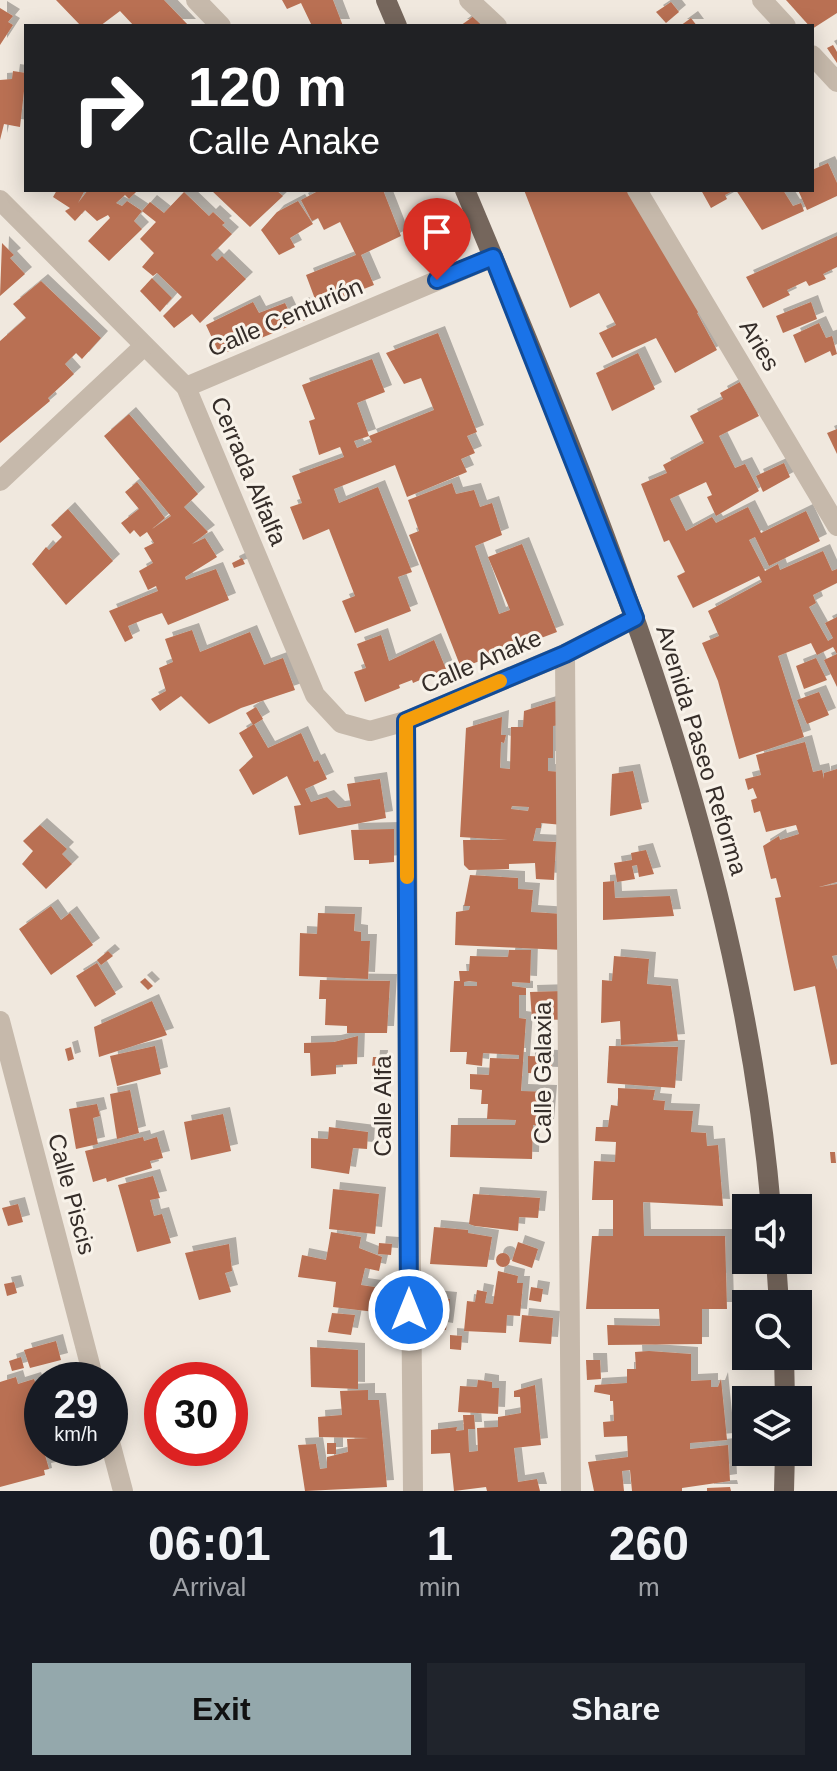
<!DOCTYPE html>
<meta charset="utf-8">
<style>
:root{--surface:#171b24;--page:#20242c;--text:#f1f3f6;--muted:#9ea1a6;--accent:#94a8ac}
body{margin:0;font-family:Arial,sans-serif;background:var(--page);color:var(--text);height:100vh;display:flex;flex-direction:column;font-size:30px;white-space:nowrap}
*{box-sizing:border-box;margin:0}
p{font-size:26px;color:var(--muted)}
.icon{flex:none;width:44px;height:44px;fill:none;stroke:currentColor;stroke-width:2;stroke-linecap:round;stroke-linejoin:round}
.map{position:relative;height:1491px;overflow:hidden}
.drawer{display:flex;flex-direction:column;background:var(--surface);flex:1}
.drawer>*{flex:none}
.top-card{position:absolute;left:24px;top:24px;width:790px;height:168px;border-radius:0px;box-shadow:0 4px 20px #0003;background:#202124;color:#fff;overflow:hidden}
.controls{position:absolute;left:732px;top:1194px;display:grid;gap:16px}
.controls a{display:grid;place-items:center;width:80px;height:80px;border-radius:0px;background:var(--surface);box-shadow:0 4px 20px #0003;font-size:40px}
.speed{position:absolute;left:24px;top:1362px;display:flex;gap:16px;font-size:40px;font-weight:700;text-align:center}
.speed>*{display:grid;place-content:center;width:104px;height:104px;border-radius:50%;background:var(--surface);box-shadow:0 4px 20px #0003;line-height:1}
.speed small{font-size:20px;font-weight:400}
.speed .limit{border:12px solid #d22;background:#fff;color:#111}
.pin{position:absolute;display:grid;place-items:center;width:68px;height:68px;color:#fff;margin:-82px -34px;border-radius:50% 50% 50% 0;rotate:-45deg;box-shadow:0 0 8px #0007}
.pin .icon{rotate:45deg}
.me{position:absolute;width:88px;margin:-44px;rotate:0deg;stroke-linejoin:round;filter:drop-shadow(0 0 6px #0008)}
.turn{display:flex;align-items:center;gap:28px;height:168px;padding:0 32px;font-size:36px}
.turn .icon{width:104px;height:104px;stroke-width:2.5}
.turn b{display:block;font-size:56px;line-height:68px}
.eta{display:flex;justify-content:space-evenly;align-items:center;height:136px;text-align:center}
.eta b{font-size:48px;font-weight:700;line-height:56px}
.button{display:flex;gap:16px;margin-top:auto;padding:16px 32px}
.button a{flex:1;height:92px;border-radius:0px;background:var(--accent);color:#111;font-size:32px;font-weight:700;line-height:92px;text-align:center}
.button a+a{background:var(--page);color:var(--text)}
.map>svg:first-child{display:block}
.building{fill:#b97052;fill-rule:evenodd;filter:url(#shadow)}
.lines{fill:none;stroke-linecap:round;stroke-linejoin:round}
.minor{stroke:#c6b9ab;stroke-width:20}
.major{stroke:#75665c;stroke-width:20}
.route-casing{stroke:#114b97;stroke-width:20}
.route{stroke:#1a73e8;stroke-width:14}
.slow{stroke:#f59e0b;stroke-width:14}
.labels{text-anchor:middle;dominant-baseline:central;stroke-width:6;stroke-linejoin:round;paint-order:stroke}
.street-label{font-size:24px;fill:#352d29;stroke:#f8f2e9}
</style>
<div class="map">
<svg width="837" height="1491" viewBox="0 0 837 1491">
<defs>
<filter id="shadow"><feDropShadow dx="7" dy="-7" stdDeviation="0" flood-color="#0004"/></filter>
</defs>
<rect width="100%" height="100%" fill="#f0e8de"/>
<g class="building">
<polygon points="56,0 164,0 189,26 134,26 120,11 100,26 81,26"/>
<polygon points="282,0 333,0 343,26 312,26 301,3 287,9"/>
<polygon points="786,0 837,0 837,13 812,29"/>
<polygon points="671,2 679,12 666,23 656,12"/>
<polygon points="0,8 13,16 8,22 13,25 0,45"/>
<polygon points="478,13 491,26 460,26"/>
<polygon points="691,18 697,26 680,26"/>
<polygon points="833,45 837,52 837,63 827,48"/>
<polygon points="13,71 26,73 20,127 4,124 0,140 0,80 12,79"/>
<polygon points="828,163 837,183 837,196 807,210 798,190 812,190 812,170"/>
<polygon points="57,190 85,190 78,203 88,190 138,190 129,199 125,195 116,203 122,206 127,201 142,211 134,221 142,229 109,261 88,241 110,218 108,215 97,221 85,210 75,221 65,211 70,208 53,197"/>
<polygon points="211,190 276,190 283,196 250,227"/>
<polygon points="320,190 383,190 401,236 361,255 374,285 318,307 306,275 356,255 340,222 324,230 318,218 312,221 301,200"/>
<polygon points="524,190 632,190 702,310 697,313 717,350 675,373 656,338 612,358 599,333 616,325 599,293 570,308"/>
<polygon points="701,190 735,190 725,195 727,199 711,208"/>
<polygon points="736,190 783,190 793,206 801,203 804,211 762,230"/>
<polygon points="184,192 209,216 213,212 225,223 222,225 232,234 211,255 217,261 222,256 246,279 200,323 192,314 174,328 163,316 182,297 157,273 153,276 142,267 154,253 140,239 156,222 142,211 150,202 164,213"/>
<polygon points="298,201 313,224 290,238 295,247 279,255 261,230 277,212"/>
<polygon points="837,236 837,267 823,274 826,279 809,286 806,281 787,290 790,295 763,308 746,277"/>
<polygon points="2,243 14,255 10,258 25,274 0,296"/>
<polygon points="152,278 172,298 160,312 140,291"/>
<polygon points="41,281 101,338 82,359 76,353 65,364 74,374 48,398 50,401 0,443 0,341 26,318 13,304"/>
<polygon points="253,302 259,313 285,303 295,324 220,355 206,325"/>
<polygon points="811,302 817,319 783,333 776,316"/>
<polygon points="302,304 314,316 301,322 296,308"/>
<polygon points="819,323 826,338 832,336 837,354 832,356 830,351 805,363 793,335"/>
<path d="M438,333L477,432L467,436L475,453L461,459L467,472L407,497L395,465L334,489L339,503L378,487L412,572L398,577L411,611L355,633L342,601L355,596L329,529L303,540L290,507L302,503L292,476L344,457L340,447L319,455L309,421L315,419L302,385L372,359L385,392L357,403L369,436L434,410L421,378L404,384L386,353ZM369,436L372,442L357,448L354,441Z"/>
<polygon points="638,353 655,389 612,411 596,373"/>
<polygon points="740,382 759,416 719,436 735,468 745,464 759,491 716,516 707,497 712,495 706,482 670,499 686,531 712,517 716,523 748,507 761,533 806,511 820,541 769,566 755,537 749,540 765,571 778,564 780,570 823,551 832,571 837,569 837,583 813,595 816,603 809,607 828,641 833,638 825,623 837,617 837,687 824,660 837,654 833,647 817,655 811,643 778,656 804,737 739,759 718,681 702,643 719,636 708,611 762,582 759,576 693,608 677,576 685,572 669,540 664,542 641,484 667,473 663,465 704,443 690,416 723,399 720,393"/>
<polygon points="129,414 198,494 184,507 208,532 192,544 205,538 217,557 185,577 186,580 216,569 229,600 168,625 162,613 145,619 128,626 133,638 125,642 109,611 158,591 156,586 148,590 139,571 153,563 144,548 154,543 147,532 140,537 134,530 130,534 121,523 139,509 125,492 137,482 150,498 165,518 152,529 171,516 104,436"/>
<polygon points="837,429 837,454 827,433"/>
<polygon points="784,463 790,477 763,492 756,476"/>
<polygon points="452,483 456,494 474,490 480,507 492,503 502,535 475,546 499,614 510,610 488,557 522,544 557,632 461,668 409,535 419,531 408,500"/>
<polygon points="68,509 113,561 66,605 32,564 46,547 49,550 62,537 51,525"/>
<polygon points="242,558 245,564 234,568 232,563"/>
<polygon points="192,630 200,652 250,632 264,665 283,658 295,690 241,708 209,724 181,696 160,711 151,699 166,691 159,668 173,662 165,639"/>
<polygon points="381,635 389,661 434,640 446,669 413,683 412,680 399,685 400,688 365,702 354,672 366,668 357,644"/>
<polygon points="816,658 827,680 804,689 796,666"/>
<polygon points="819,692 829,715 807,724 797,700"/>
<path d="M559,700L560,725L553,726V758H548V771L561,772L563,825L541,823V828H536L533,841L556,842L554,880L536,879L535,863L509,864V869L469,870L464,865L463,840H508L460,837L466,728L502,717L501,735H506L504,743L501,742L500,768L510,769L511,727H523L524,711ZM512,806L529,807L528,811L511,809Z"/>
<polygon points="256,707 263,719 253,725 246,713"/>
<polygon points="254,724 268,748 301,733 314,762 318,760 327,779 305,789 311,802 327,797 338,808 351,806 347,784 380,779 386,818 299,835 294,806 301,805 287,776 253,795 239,770 253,757 239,733"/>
<polygon points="805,742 813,772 822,770 824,779 824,773 837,769 837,882 819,887 837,884 837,955 832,956 837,970 837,1064 831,1065 815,986 794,991 775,898 781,897 776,878 771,879 763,846 779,836 780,840 799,834 796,825 766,832 760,811 754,813 751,800 757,798 753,788 748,790 745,779 761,775 756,755"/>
<polygon points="633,771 642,809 610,816 612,774"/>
<polygon points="40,825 67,849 62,854 72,864 46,889 22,864 33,851 23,841"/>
<polygon points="394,829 394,862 369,864 369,860 354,860 351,830"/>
<polygon points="646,850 654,874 639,877 637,865 632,866 635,879 617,882 614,863 632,860 631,853"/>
<polygon points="470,875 518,878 518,889 533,890 531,912 563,914 564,950 455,945 456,912 469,910 470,906 464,906"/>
<polygon points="614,881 615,898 670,896 674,916 603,920 603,882"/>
<polygon points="51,906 61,920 70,913 93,945 51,975 19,929"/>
<polygon points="318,913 355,914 354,931 361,932 361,941 370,941 368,979 299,976 300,933 317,934"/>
<path d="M509,950H531L530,983L512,982V986L526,988V995H519V1018L526,1019L521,1091L550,1092L547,1126L533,1125L532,1159L450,1157L451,1125H515L516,1120L487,1119L488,1104H481L482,1090L470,1089V1074L489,1075L490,1058L519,1059V1055L483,1053L482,1066L466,1064L467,1052H450L454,981H460L459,971H469L470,956L508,957ZM469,981L477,982V986H464V982Z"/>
<polygon points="108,951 113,956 101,965 97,960"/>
<polygon points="614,956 649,959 647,984 671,986 678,1041 621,1045 620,1021 601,1023 602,980 612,981"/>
<polygon points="97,963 116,994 95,1007 76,976"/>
<polygon points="145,978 153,986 148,990 140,982"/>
<polygon points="320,980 390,981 387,1033 347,1033 347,1026 325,1025 326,999 319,999"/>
<polygon points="564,991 567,1020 532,1019 530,992"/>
<polygon points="152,1001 167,1035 99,1057 94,1027"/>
<polygon points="358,1036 357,1064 336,1065 336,1074 311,1076 310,1053 304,1053 304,1043 334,1042"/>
<polygon points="155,1046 161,1074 117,1086 110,1056"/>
<polygon points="609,1046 678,1047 675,1088 607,1083"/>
<polygon points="71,1047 74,1059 68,1061 65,1049"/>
<polygon points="528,1056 552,1057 552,1074 528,1073"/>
<polygon points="373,1057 381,1057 380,1068 372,1067"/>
<polygon points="618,1088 655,1090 653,1100 665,1101 664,1110 693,1111 691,1132 706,1133 707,1146 718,1145 723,1206 643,1202 644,1236 725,1236 727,1309 702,1309 702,1344 608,1345 607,1325 660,1326 659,1309 586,1309 592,1236 613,1236 613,1200 592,1200 594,1161 615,1162 616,1142 595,1141 596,1127 608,1127 611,1105 618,1106"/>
<polygon points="130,1090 139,1133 117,1139 110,1094"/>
<polygon points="97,1104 100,1116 93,1118 98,1144 76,1149 69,1109"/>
<polygon points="223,1114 231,1151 191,1160 184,1122"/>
<polygon points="329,1127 368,1132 367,1149 353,1148 349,1174 311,1168 311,1138 328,1139"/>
<polygon points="143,1137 144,1141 157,1137 163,1158 150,1161 152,1168 107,1182 106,1178 93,1182 85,1151"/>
<polygon points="830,1152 835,1152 836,1163 831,1163"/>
<polygon points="153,1176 160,1198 150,1200 154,1216 162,1214 171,1243 137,1252 118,1185"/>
<polygon points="333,1189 379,1194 375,1234 329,1229"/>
<polygon points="473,1194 540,1198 538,1218 519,1217 518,1231 475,1226 469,1224"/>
<polygon points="18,1204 23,1222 8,1226 2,1208"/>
<polygon points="434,1227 468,1230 468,1233 492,1237 487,1267 430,1264"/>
<polygon points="331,1232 361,1237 359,1248 382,1257 379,1271 365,1268 361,1285 388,1289 387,1298 376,1297 375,1312 333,1307 336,1282 298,1277 302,1255 326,1260"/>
<polygon points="518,1242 538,1249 532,1268 512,1261"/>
<polygon points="379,1243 392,1244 391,1255 378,1254"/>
<polygon points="229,1244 232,1271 225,1273 231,1292 199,1300 185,1253"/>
<circle cx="503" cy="1260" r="7"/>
<polygon points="498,1271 518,1276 517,1283 523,1283 520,1316 507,1315 506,1333 464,1331 467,1301 475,1302 477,1290 487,1292 485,1303 493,1304"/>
<polygon points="14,1282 17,1293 7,1296 4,1284"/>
<polygon points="531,1287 543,1289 541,1302 529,1300"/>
<polygon points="429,1297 450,1299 446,1330 440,1329 439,1334 427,1333"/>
<polygon points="332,1313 355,1315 351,1335 328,1332"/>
<polygon points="522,1315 553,1318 551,1344 519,1342"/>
<polygon points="450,1335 462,1336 461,1350 450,1349"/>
<polygon points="56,1341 61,1360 30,1368 24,1350"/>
<polygon points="310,1347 358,1350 358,1389 311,1387"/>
<polygon points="649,1351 691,1354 691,1381 711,1380 711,1387 718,1387 721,1379 727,1440 690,1443 690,1449 728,1445 730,1481 682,1488 682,1491 632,1491 630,1470 622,1471 624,1491 594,1491 588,1462 628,1457 627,1436 604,1437 603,1422 614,1421 613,1401 610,1401 610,1395 594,1392 595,1385 627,1383 627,1369 636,1369 635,1352"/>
<polygon points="21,1357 24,1368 12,1371 9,1361"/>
<polygon points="586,1360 600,1360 601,1379 587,1380"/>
<polygon points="16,1377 18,1384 34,1379 42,1401 42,1448 53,1448 54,1452 45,1455 49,1469 44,1470 45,1475 0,1487 0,1382"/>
<polygon points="478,1380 492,1382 492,1388 499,1388 498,1414 458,1412 460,1386 477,1387"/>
<polygon points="535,1385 541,1445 514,1448 518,1482 537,1479 540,1491 487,1491 486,1487 454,1491 450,1453 431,1454 431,1430 457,1427 456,1431 464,1430 463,1415 474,1415 475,1429 468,1429 469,1452 478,1451 477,1428 498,1427 498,1417 521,1413 520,1397 514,1397 514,1391"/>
<polygon points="368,1390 368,1400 379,1400 387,1487 305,1491 298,1445 316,1444 320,1469 327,1468 327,1457 348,1452 347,1439 369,1438 319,1437 318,1417 342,1415 340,1391"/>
<rect x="327" y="1443" width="9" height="11"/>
<polygon points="730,1487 731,1491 707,1491 707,1488"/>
</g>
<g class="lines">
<g class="minor">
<polyline points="196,0 221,26"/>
<polyline points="469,0 497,26"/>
<polyline points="762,0 786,26"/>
<polyline points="812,55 837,82"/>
<polyline points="637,190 837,526"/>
<polyline points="0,200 186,387 315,695 341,723 370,731 406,721 565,654 635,618"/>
<polyline points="186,387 493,257"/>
<polyline points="0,481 143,347"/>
<polyline points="565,654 571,1491"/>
<polyline points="406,721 413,1491"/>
<polyline points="0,1021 94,1380"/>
<polyline points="110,1442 123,1491"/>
</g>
<g class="major">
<polyline points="386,0 397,26"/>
<path d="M465,190C602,515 741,853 771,1208"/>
<polyline points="776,1260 779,1304"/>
<polyline points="784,1356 785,1400"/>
<polyline points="784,1491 785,1452"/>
</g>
</g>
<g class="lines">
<g class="route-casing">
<polyline id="route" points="409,1310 406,721 565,654 635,618 493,257 437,280"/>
</g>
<use href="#route" class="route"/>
<polyline class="slow" points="407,877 406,721 500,681"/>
</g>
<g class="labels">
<g class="street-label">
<text transform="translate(285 317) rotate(-23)">Calle Centurión</text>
<text transform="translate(760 345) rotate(59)">Aries</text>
<text transform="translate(249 471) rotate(67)">Cerrada Alfalfa</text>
<text transform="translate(481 661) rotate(-23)">Calle Anake</text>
<text transform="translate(702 750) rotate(73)">Avenida Paseo Reforma</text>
<text transform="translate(542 1073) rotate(-90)">Calle Galaxia</text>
<text transform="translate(382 1106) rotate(-90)">Calle Alfa</text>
<text transform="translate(72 1194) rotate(75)">Calle Piscis</text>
</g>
</g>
</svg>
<div class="controls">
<a><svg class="icon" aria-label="sound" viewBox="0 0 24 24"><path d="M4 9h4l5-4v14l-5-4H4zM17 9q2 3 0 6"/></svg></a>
<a><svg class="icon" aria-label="search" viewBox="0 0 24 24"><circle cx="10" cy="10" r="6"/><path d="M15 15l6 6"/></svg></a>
<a><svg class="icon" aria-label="layers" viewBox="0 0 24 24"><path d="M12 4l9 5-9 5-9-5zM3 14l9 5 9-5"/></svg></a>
</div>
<div class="speed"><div>29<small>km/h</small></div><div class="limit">30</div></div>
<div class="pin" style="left:437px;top:280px;background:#d93025"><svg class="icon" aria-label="arrive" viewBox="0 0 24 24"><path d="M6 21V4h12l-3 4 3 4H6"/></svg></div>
<svg class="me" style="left:409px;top:1310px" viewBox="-20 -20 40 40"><circle r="17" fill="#1a73e8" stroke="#fff" stroke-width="3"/><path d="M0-11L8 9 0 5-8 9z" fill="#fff"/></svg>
<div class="top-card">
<div class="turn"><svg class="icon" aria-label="right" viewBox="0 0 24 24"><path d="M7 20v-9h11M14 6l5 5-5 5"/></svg><div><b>120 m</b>Calle Anake</div></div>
</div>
</div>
<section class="drawer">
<div class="eta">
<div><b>06:01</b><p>Arrival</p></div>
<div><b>1</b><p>min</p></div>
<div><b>260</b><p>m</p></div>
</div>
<div class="button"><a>Exit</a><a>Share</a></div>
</section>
